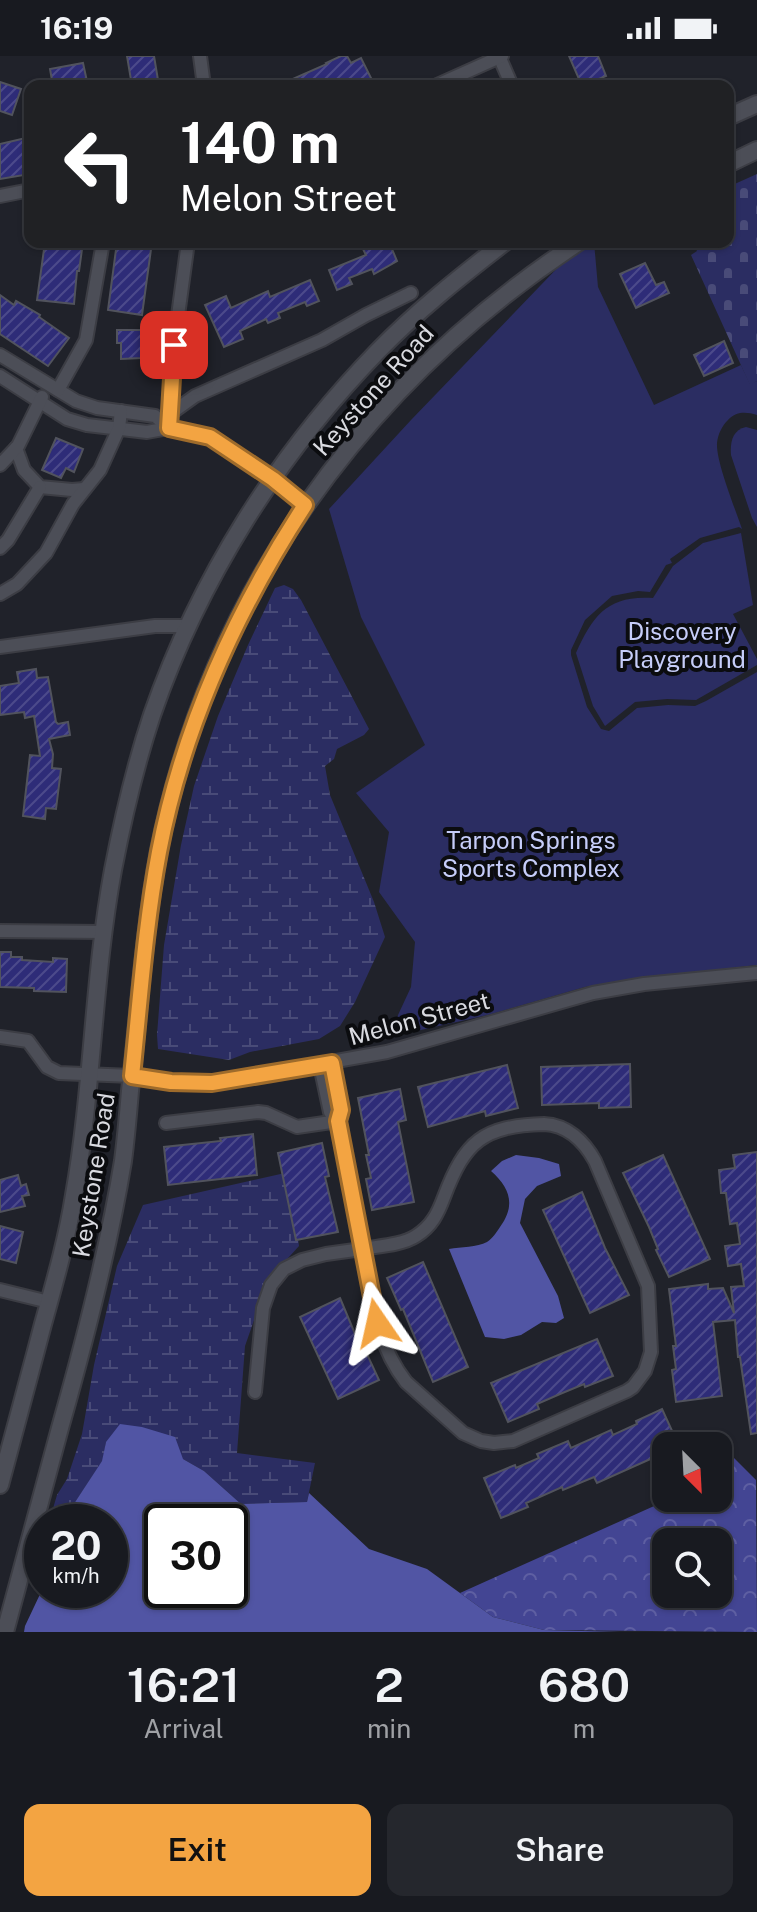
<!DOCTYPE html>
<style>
:root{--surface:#181a20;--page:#25272d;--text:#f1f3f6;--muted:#9fa1a5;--line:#36383e;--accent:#f3a442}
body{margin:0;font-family:"Public Sans",sans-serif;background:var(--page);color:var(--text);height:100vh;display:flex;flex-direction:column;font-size:30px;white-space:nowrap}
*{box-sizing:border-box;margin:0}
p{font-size:26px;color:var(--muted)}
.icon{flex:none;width:44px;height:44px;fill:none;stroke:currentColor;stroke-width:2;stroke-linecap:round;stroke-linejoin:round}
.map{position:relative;height:1576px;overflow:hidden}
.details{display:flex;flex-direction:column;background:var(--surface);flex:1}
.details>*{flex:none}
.guide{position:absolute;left:24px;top:24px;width:710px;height:168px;border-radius:16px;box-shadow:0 2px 6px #0004,0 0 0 2px var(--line);background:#202124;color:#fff;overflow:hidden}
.needle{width:52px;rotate:156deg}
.tools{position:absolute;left:652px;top:1376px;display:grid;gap:16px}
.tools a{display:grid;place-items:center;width:80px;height:80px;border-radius:16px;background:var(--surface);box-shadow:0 2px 6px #0004,0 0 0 2px var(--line);font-size:40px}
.speed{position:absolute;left:24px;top:1448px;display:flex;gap:16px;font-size:40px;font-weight:700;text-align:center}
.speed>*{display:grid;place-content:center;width:104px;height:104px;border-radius:50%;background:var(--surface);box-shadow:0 2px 6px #0004,0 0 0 2px var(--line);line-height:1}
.speed small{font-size:20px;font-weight:400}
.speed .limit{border:4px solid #111;border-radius:12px;background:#fff;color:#111}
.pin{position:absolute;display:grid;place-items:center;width:68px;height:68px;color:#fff;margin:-34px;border-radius:16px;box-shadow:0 4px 12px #0006}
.me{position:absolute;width:88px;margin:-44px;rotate:349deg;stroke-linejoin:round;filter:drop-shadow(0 0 6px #0008)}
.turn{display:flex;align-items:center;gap:28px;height:168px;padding:0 24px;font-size:36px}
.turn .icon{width:104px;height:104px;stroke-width:2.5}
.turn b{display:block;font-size:56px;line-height:68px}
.eta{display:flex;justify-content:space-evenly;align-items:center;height:136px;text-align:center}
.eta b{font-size:48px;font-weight:600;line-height:56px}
.action{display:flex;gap:16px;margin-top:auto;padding:16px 24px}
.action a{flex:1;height:92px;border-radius:16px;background:var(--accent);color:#111;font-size:32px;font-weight:600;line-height:92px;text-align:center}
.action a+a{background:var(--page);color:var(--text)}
.status{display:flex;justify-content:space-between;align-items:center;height:56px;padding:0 40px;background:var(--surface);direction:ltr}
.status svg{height:22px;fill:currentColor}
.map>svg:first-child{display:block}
.green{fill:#2b2d62}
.forest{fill:url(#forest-crowns);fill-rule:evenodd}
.wetland{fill:url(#wetland-marsh)}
.cemetery{fill:url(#cemetery-stones)}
.water{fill:#5155a4;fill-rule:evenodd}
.building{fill:url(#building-hatch);stroke:#51535d;stroke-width:2}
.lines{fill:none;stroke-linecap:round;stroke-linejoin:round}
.street-casing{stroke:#3c3d44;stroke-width:16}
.secondary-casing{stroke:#3c3d44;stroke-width:20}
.street{stroke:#4c4e57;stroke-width:12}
.secondary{stroke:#4c4e57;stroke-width:16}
.route-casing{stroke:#9e6b2b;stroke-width:20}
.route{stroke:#f3a442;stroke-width:14}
.labels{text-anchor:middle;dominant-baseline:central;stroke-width:8;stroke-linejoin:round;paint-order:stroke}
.street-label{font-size:24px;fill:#d9dae0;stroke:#0b0c0f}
.park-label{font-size:24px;fill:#c6cdf9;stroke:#0b0c0f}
</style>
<div class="status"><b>16:19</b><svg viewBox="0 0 49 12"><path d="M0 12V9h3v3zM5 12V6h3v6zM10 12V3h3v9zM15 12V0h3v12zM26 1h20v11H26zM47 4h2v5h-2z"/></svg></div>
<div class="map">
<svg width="757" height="1576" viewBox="0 0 757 1576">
<defs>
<pattern id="forest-crowns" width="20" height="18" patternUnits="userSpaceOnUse" patternTransform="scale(2)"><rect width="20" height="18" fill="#434593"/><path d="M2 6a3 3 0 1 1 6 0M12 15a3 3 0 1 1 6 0" fill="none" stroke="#5e5fa2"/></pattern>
<pattern id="wetland-marsh" width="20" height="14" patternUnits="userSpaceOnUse" patternTransform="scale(2)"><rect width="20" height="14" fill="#2b2d62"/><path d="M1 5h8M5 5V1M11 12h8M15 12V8" fill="none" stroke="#494b78"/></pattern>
<pattern id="cemetery-stones" width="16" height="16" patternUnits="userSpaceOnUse" patternTransform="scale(2)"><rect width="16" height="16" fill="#2b2d62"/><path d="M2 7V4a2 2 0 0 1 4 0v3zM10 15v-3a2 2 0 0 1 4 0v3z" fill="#494b78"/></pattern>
<pattern id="building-hatch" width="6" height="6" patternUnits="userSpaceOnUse" patternTransform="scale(2)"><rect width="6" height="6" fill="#2e2c78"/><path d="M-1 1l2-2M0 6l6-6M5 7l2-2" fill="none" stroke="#4c4a8b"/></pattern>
</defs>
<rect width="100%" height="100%" fill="#20222a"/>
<g class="green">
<path d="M592,186H594L598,231L654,349L741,309L750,328L757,325V359C746,356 737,355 728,364C722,370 718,378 717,387C716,406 735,452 742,473L739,471L700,482L670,503L672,507L666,509L650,536L638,535L612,540L585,564L571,594V599L587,651L601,673L609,675L637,652L668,649L695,650L706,645L757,616V909L618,925L585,931L488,959L394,980L398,959L411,931L415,886L379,836L389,776L356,737L425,689L361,561L329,453L411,364L565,204Z"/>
<path d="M746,371L757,374V471L752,462L731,399C730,387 732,374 746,371Z"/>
<path d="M741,477L753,549L733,558L757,603V609L696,644L667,643L635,646L605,670L593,650L576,597C593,559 608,539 653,542L673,510L703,487Z"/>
</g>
<path class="forest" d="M717,1385L756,1424L757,1576L544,1574L493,1561L460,1537L672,1442H718V1421L724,1418ZM666,1486H718V1538H666Z"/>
<g class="wetland">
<polygon points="284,529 293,533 301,544 369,673 364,679 337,693 334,703 325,710 330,739 374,846 385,881 355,946 340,970 319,983 250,996 229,1004 158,993 157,979 164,889 181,789 194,730 218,660 248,589 275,532"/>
<polygon points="285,1117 293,1144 299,1190 268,1224 245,1290 237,1397 315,1407 307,1446 241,1448 204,1415 183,1403 106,1386 103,1404 62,1466 49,1466 57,1439 67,1423 82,1378 94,1309 117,1210 143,1149"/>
</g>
<polygon class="cemetery" points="757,118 757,325 750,329 691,199 697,195 693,186 728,186 728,131"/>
<g class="water">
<path d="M516,1099L539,1102L559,1108L561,1120L537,1130L525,1143L520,1167L558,1240L564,1262L556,1267L542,1266L521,1279L504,1283L485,1281L449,1193C461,1191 477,1191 487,1186C493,1182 496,1177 500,1171C516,1149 510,1132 491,1115L502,1105Z"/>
<path d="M120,1368L142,1371L175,1381L183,1403L204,1415L241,1448L307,1446L309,1437L369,1493L427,1513L493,1561L544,1574L620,1576H24L25,1570L42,1534H110V1466H62L102,1405L106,1386ZM162,1466H230V1534H162Z"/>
</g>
<g class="building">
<polygon points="127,0 154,0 159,30 132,30"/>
<polygon points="341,0 347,0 351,7 361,2 373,26 365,30 277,30 327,8 326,7"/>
<polygon points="569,0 598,0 606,20 582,30"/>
<polygon points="83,7 88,30 53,30 50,13"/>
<polygon points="0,26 21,33 12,59 0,55"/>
<polygon points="30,81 30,118 0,123 0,88"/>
<polygon points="45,186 83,186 79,215 77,215 74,248 37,244"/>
<polygon points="117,186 152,186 142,259 108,254"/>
<polygon points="379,186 389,186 397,205 374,218 372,213 349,222 352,228 337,234 329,214 366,199 363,193"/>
<polygon points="645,207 656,229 664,226 669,237 636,252 620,218"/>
<polygon points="310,224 319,245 307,250 305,246 278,257 280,262 268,267 266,263 240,275 243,283 224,291 205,249 226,240 231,252 268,235 270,241"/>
<polygon points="0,239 14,249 16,245 40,259 39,261 69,282 48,310 0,278"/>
<polygon points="117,274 141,274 141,302 121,303 121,287 117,287"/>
<polygon points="724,285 733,307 704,320 694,299"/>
<polygon points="56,382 83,393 74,416 66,412 61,422 42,414"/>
<polygon points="36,613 37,622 48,621 56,666 58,668 68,666 70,679 49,683 53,698 52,712 61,713 56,753 46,752 45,763 23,760 30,699 40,700 34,660 25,662 24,656 0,659 0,630 19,627 17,616"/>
<polygon points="0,896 11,896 11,901 22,901 22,904 53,906 53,902 67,903 66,936 34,935 34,932 0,931"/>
<polygon points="630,1008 631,1051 599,1052 599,1047 542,1049 541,1011"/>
<polygon points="507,1009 518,1052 486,1060 485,1055 428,1071 418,1031"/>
<polygon points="400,1033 406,1064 398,1066 414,1146 372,1154 366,1123 371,1122 366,1099 369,1099 358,1042"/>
<polygon points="253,1078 257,1119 168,1129 164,1091 221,1085 220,1082"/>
<polygon points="322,1087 329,1120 325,1121 338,1176 296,1184 278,1097"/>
<polygon points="757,1096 757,1377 751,1378 740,1301 738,1301 735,1264 713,1266 722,1340 676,1346 672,1314 676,1313 673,1290 676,1290 669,1233 708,1228 708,1233 723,1232 734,1257 731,1231 744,1230 741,1208 728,1210 725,1190 740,1188 737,1167 730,1168 726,1137 721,1137 719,1114 735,1112 733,1099"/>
<polygon points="663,1099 710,1203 669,1221 656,1194 658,1193 649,1171 623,1117"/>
<polygon points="18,1119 21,1130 26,1128 29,1139 22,1140 25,1150 0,1156 0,1124"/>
<polygon points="582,1136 605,1192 629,1239 590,1257 543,1154"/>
<polygon points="0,1170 23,1176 16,1207 0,1203"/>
<polygon points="423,1206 468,1311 433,1326 403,1253 401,1254 387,1222"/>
<polygon points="340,1242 363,1297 366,1296 379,1324 338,1343 300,1261"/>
<polygon points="597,1283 613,1320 585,1331 584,1328 560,1338 537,1348 539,1353 508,1366 491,1327"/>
<polygon points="662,1353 679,1390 666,1390 666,1396 597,1427 594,1421 563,1434 562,1431 526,1447 528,1451 501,1462 484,1422 515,1409 516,1412 539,1402 537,1398 568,1385 571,1392 611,1374 613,1379 637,1368 636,1365"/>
</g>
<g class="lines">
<g class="street-casing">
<g id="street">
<polyline points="200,0 204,30"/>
<polyline points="499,0 512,30"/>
<polyline points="435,30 502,0"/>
<polyline points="0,140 30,134"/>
<polyline points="188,186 174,289 169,372 210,381 273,423 305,449"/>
<polyline points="0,299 76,345 97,352 155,360 169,372"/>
<polyline points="0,320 67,363 87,369 147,376 169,372"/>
<polyline points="58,334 86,284 103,186"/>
<polyline points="170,358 195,340 322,284 366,259 411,237"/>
<polyline points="16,392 24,414 40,431 72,434 84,433"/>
<polyline points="0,409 18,390 42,341"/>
<polyline points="0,492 8,484 40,431"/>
<polyline points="0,538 17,528 46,497 73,448 100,414 119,372 121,355"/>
<polyline points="0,591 155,570 188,570"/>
<polyline points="0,875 104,876"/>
<polyline points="0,981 28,985 47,1011 59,1017 132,1020 186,1027 218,1026 387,996 593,937 644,928 757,917"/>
<polyline points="320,1009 330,1056 338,1065"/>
<polyline points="166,1067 258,1056 266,1057 297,1071 338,1065"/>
<path d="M544,1068C567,1069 584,1085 595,1105L648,1230L651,1296L645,1315L633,1331L627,1335L513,1385L494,1387L481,1385L463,1377L406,1326C376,1288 371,1238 362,1193C379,1190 402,1189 416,1180C432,1170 438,1157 444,1141C465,1085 483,1070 544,1068Z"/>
<polyline points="0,1234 49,1246"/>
<polyline points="255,1336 263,1252 271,1229 284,1213 302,1204 326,1198 362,1193 338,1065 341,1054 332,1007"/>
</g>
</g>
<g class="secondary-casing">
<g id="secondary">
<polyline points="728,61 757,48"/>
<polyline points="728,108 757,94"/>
<path d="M0,1429C14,1376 29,1322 43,1268C55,1225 67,1183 74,1139C93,1032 93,922 113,814C123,762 135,710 152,659C199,523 278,398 378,295C417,255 461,220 505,186"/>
<path d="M5,1576C23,1508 41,1440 60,1372C85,1284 108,1196 123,1105C126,1082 128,1059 130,1035C139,955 144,874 159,794C210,539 363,328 579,186"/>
</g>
</g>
<use href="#street" class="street"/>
<use href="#secondary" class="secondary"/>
</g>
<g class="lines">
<g class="route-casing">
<path id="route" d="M174,289L169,372L210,381L273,423L305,449C236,555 183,671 159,796C145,870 140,945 132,1020L171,1026L212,1027L332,1007L341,1054L338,1065L377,1267"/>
</g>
<use href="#route" class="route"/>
</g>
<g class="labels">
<g class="street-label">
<text transform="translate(373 334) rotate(-48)">Keystone Road</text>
<text transform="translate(419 962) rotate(-15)">Melon Street</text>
<text transform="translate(93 1119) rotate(-81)">Keystone Road</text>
</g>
<g class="park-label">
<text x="682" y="575">Discovery<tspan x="682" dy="28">Playground</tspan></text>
<text x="531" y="784">Tarpon Springs<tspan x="531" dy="28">Sports Complex</tspan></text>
</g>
</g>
</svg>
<div class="tools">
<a><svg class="needle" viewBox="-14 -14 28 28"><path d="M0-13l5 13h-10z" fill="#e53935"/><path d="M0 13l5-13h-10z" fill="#9fa1a5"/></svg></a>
<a><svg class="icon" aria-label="search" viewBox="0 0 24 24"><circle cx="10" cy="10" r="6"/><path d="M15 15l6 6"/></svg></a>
</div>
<div class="speed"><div>20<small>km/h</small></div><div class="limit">30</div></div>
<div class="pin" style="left:174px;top:289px;background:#d93025"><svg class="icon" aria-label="arrive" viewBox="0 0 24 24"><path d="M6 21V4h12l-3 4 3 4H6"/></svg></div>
<svg class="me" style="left:377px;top:1267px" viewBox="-20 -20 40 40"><path d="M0-17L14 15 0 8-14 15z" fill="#f3a442" stroke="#fff" stroke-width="4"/></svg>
<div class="guide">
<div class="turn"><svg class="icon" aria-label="left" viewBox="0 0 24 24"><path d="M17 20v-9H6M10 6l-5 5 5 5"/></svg><div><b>140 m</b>Melon Street</div></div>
</div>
</div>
<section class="details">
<div class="eta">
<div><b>16:21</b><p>Arrival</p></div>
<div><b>2</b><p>min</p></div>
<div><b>680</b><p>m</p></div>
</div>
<div class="action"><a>Exit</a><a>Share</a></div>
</section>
